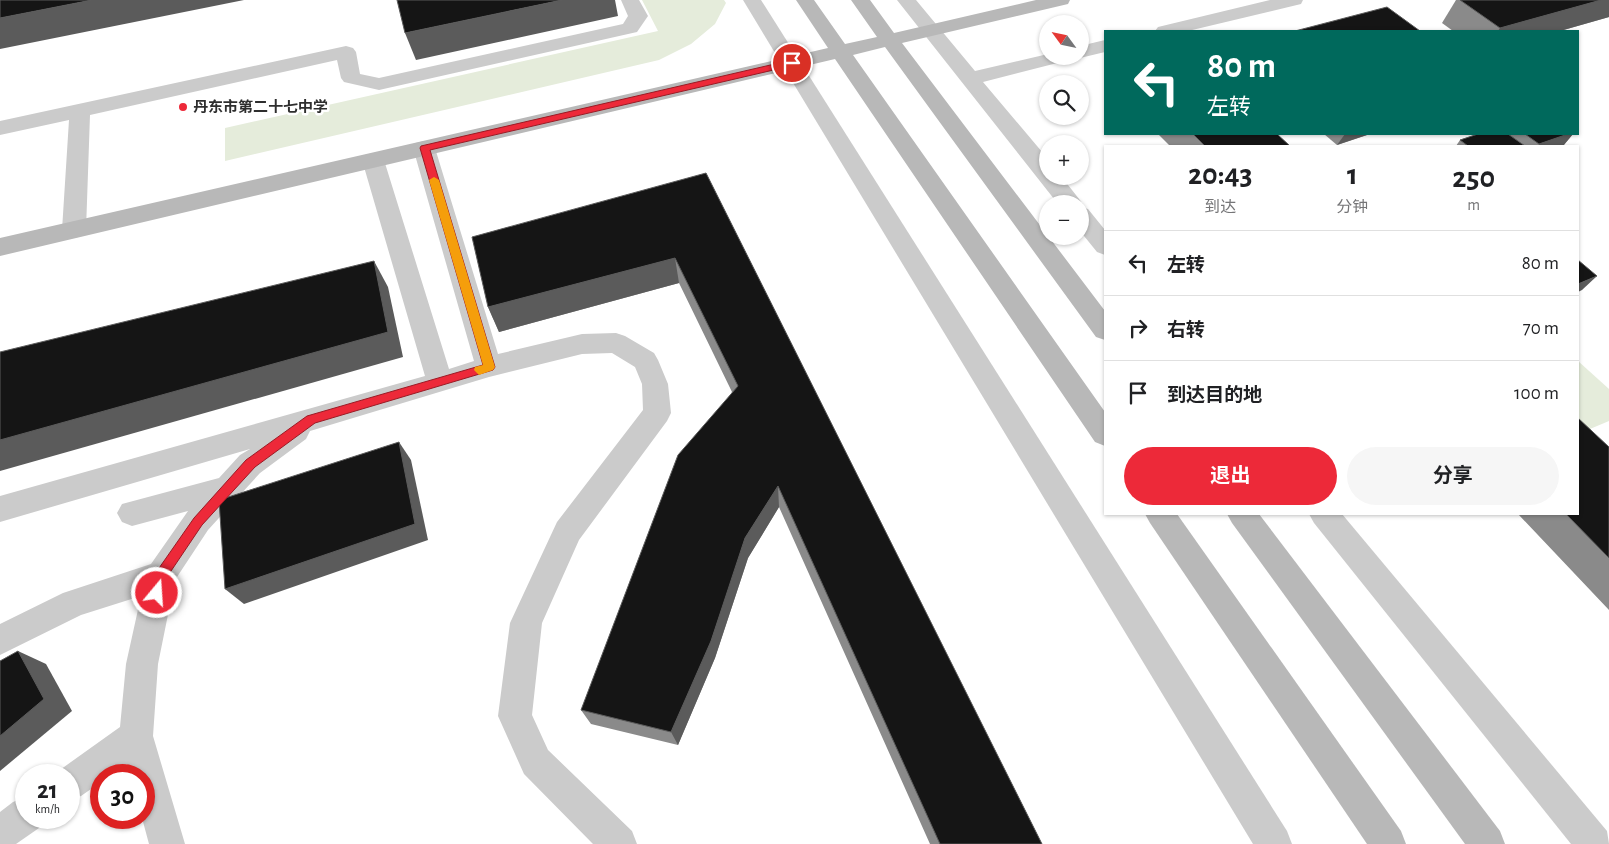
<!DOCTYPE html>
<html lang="zh">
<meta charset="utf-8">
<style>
:root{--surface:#fff;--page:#f6f6f6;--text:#202124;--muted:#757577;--line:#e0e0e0;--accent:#ed2939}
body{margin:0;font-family:"Alegreya Sans","Noto Sans SC",sans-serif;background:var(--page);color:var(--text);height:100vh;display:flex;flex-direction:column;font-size:19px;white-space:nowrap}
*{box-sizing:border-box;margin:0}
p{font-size:16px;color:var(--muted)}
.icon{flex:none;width:28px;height:28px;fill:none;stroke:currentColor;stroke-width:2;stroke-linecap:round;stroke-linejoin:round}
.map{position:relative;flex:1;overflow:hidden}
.drawer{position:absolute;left:1104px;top:145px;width:475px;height:370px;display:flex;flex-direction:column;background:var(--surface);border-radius:0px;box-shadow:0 1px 4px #0004}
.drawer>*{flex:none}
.banner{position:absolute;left:1104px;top:30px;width:475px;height:105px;border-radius:0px;box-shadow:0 1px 4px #0004;background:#00695c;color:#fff;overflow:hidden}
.needle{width:32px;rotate:303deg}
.fabs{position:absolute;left:1039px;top:15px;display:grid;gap:10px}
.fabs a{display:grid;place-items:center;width:50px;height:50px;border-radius:50%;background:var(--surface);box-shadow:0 1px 4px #0004;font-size:25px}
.speed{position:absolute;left:15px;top:764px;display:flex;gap:10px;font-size:25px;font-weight:700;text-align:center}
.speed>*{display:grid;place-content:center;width:65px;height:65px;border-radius:50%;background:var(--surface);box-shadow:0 1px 4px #0004;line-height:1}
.speed small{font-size:12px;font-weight:400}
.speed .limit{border:8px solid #d22;background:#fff;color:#111}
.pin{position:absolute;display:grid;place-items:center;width:42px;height:42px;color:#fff;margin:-21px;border:2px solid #fff;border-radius:50%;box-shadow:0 1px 5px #0007}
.me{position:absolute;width:55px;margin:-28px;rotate:18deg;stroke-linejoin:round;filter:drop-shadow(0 0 4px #0008)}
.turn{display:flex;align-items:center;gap:18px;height:105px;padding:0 20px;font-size:22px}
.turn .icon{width:65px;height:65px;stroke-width:2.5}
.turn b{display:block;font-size:35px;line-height:42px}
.eta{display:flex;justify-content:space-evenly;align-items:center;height:85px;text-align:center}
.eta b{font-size:30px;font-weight:700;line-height:35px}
.cta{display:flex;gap:10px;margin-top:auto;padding:10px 20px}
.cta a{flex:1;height:58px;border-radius:30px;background:var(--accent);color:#fff;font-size:20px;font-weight:700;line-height:58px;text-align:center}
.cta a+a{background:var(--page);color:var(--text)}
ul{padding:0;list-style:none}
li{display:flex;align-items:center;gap:15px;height:65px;padding:0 20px;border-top:1px solid var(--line)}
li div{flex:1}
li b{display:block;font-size:19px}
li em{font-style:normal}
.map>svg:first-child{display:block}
.green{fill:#e5ecdb}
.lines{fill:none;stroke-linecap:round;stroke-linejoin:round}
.street{fill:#cbcbcb;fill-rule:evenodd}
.secondary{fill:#b8b8b8;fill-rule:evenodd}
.wall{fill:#8a8a8a}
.shaded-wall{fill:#5b5b5b}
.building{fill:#151515;stroke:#5b5b5b}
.route{fill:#ed2939;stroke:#9a1b25}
.slow{fill:#f59e0b}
.poi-dot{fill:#ed2939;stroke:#fff;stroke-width:2}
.labels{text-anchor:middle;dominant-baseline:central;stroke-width:5;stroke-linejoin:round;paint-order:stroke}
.far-poi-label{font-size:15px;font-weight:bold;fill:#2e2e2e;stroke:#fff;text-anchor:start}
</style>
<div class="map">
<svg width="1609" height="844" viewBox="0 0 1609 844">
<rect width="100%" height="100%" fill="#fff"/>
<g class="green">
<polygon points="642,0 724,0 726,3 715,24 691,44 659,60 225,161 225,128 658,31"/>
<polygon points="1578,361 1609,389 1609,421 1578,434"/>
</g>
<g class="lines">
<g class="street">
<polygon points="621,0 639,0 648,16 637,32 379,90 344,82 341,78 337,60 90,115 86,230 82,236 74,238 66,236 62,230 69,120 0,135 0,121 346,46 353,48 356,52 360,74 379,78 623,24 628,16"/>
<polygon points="743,0 761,0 1287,831 1292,844 1253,844"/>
<polygon points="897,0 916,0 975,71 1048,54 1048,56 1072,56 1069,60 983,82 1048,159 1048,176 1061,176 1083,204 1081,207 1088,209 1105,230 1105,255 1097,252 1080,231 1080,204 1058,204"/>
<polygon points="1270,0 1303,0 1301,4 1188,31 1155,31 1158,27"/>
<polygon points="1105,40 1105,52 1080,58 1073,56 1080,56 1080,46"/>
<polygon points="424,141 432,143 435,148 498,354 582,334 616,333 625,336 654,353 658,360 668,384 671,413 667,421 579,540 542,623 532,715 548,750 632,831 637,844 593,844 524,774 498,716 510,623 557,522 643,410 642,384 635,367 612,353 582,354 489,377 310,431 306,439 260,473 208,530 175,580 158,664 153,736 185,844 149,844 142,818 144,818 144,775 130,775 127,764 111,775 101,775 101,782 81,796 69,801 69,775 55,775 57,772 120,727 126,664 141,596 81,615 0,655 0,624 63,593 151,564 188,511 132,526 122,522 117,513 122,504 219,478 240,455 250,449 0,522 0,496 425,376 362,160 365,155 373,153 381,155 384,160 449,369 474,361 413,148 416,143"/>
<polygon points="1309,514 1342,514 1607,831 1609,844 1571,844 1314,523"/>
<polygon points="26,797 26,818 43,818 39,828 16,844 0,844 0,812 13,802"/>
</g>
<g class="secondary">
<polygon points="796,0 814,0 845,44 877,37 851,0 870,0 894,33 1036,0 1070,0 1068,4 902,43 1105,311 1105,340 1096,337 885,47 853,55 1105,412 1105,446 1095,442 835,59 0,256 0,238 828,48"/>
<polygon points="1145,514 1177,514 1401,831 1406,844 1367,844 1150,523"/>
<polygon points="1227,514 1259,514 1500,831 1505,844 1465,844 1232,523"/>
</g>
</g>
<g class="wall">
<polygon points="1456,0 1609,0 1609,17 1560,31 1453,31 1442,23"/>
<polygon points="1158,134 1277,134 1290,146 1170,146"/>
<polygon points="1324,134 1370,134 1337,145"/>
<polygon points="1478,134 1573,134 1563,146 1456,146 1460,140"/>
<polygon points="706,173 1042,844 930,844 779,507 748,558 715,658 678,745 591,724 581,710 732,392 679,283 499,332 488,307"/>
<polygon points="1609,447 1609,610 1518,514 1578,514"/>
</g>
<g class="shaded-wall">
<polygon points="92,0 244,0 0,49 0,18"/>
<polygon points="562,0 615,0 618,16 416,60 405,33"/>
<polygon points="1601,0 1609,0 1609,17 1560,31 1498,31 1500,28"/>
<polygon points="1345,134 1370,134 1337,145"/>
<polygon points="1568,134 1573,134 1563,146 1538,146 1539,144"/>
<polygon points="675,258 679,283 499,332 488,307"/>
<polygon points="374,261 388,287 403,357 0,471 0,440"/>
<polygon points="1597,276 1582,290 1578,292 1578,284"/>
<polygon points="399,442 411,460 428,540 244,604 225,589"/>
<polygon points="778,486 779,507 748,558 715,658 678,745 671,732 745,538"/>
<polygon points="18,651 46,664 72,711 0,771 0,736"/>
</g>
<g class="building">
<polygon points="0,0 92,0 0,18"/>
<polygon points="397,0 562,0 405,33"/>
<polygon points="1460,0 1601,0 1500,28"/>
<polygon points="1387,7 1420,31 1295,31"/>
<polygon points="1193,134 1277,134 1290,146 1205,146"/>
<polygon points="1478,134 1508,134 1525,146 1468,146 1460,140"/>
<polygon points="1525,134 1568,134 1539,144"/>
<polygon points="706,173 1042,844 940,844 778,486 745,538 711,641 671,732 581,710 678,455 738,386 675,258 488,307 472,237"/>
<polygon points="1578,260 1597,276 1578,284"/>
<polygon points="374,261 388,332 0,440 0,352"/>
<polygon points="1578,418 1609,447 1609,558 1566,514 1578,514"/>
<polygon points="399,442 415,524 225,589 219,500"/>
<polygon points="18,651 44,699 0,736 0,661"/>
</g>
<polygon class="route" points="792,60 795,61 795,65 430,150 495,367 493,370 315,423 255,467 202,525 167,577 162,597 157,599 153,597 151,593 157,571 194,518 246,460 307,416 483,365 420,148 421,146"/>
<polygon class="slow" points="434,177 439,180 495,367 493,370 479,375 474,370 475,367 483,365 429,180"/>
<circle class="poi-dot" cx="183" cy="107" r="5"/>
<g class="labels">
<g class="far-poi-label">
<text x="193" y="107">丹东市第二十七中学</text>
</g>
</g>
</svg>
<div class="fabs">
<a><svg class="needle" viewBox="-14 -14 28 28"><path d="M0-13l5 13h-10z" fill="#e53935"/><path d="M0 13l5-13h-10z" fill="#757577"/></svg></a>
<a><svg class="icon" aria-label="search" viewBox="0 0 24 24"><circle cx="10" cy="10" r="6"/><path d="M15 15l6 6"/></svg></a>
<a>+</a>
<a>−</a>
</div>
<div class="speed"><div>21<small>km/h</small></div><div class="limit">30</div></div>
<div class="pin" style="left:792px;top:63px;background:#d93025"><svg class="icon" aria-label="arrive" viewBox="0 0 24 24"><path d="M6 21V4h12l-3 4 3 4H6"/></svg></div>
<svg class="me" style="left:157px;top:593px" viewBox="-20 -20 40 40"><circle r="17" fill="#ed2939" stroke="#fff" stroke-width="3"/><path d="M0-11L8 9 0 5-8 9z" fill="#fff"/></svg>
<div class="banner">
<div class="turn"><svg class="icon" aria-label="left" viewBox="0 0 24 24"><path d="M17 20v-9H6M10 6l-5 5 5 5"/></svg><div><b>80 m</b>左转</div></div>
</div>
<section class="drawer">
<div class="eta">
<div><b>20:43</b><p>到达</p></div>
<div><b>1</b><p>分钟</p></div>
<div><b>250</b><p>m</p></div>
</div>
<ul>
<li><svg class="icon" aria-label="left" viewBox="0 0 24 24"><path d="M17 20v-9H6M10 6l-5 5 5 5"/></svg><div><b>左转</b></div><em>80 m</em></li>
<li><svg class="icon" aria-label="right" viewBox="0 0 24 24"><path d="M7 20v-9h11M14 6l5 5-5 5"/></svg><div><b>右转</b></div><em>70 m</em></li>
<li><svg class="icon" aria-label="arrive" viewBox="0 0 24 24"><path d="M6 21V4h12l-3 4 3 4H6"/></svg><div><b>到达目的地</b></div><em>100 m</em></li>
</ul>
<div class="cta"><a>退出</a><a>分享</a></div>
</section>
</div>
